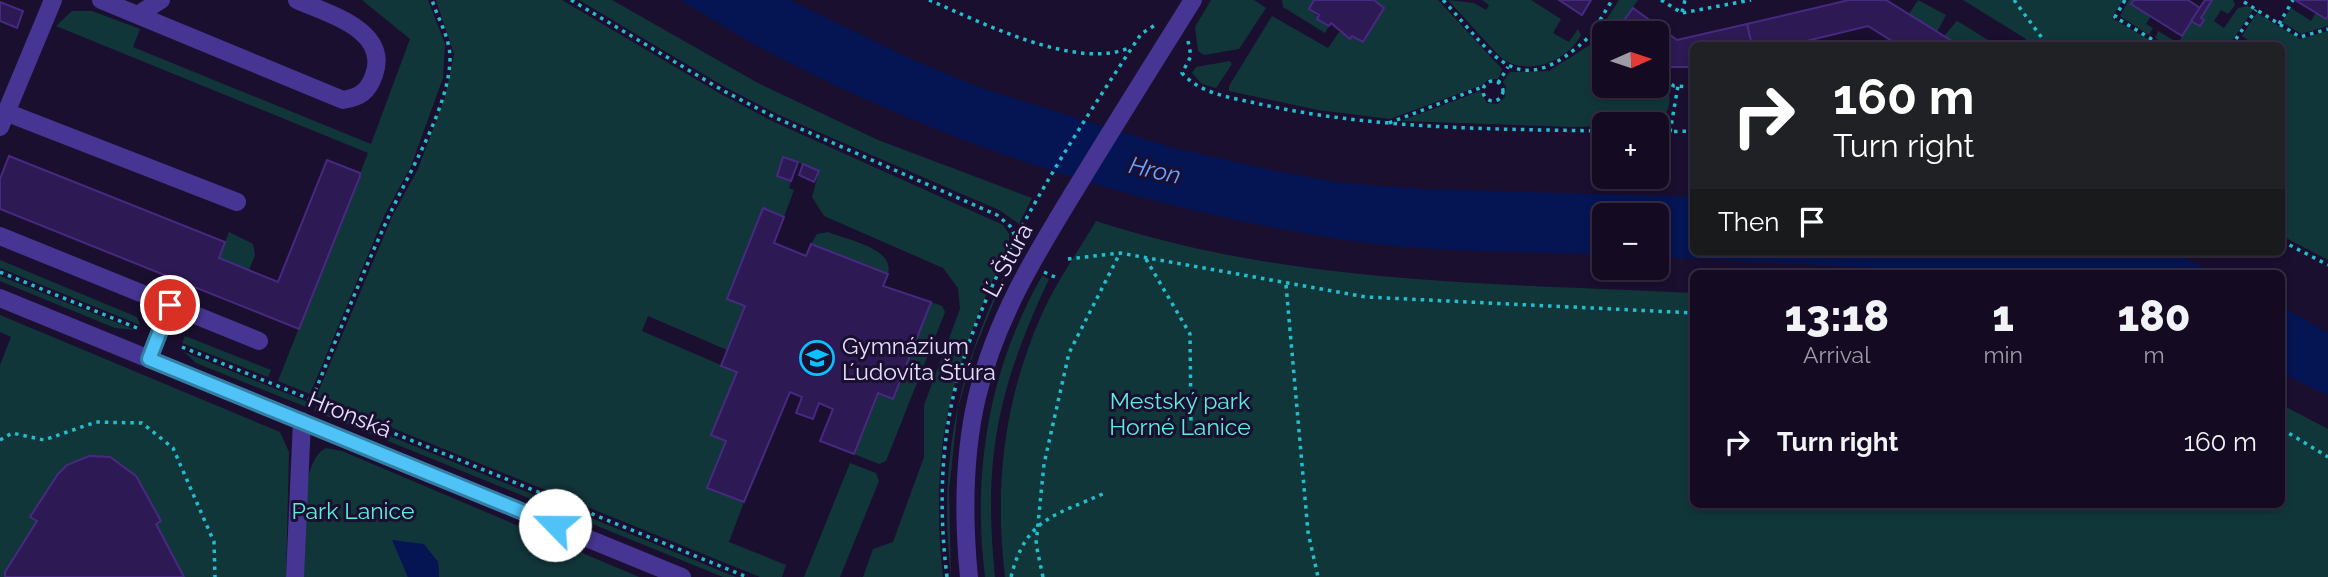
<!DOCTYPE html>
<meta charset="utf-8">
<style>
:root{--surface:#140b23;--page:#211930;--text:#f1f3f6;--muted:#9d9ba6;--line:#332b41}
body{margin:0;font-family:Raleway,sans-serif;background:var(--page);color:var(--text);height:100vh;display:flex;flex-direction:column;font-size:26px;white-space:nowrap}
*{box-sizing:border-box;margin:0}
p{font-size:23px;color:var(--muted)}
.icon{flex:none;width:38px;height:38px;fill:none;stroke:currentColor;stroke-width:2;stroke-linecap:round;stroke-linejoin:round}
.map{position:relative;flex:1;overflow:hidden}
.sheet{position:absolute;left:1690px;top:270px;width:595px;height:238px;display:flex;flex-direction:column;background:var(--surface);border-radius:10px;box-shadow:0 4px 10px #0003,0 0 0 2px var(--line)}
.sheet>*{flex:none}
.hud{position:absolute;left:1690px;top:42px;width:595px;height:214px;border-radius:10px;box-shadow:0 4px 10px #0003,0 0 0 2px var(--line);background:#202124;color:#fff;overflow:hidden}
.needle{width:46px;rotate:87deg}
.controls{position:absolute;left:1592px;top:21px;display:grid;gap:14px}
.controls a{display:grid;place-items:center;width:77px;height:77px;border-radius:10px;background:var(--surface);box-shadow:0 4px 10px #0003,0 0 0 2px var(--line);font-size:35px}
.pin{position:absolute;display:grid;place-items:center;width:60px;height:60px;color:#fff;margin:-30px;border:4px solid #fff;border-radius:50%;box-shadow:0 2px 7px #0007}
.me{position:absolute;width:77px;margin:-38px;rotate:293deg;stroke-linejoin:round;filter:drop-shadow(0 0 5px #0008)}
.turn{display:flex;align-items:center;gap:24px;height:147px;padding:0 28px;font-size:32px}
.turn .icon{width:91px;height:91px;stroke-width:2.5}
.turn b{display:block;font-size:49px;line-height:60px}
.then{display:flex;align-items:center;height:66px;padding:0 28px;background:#0003;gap:14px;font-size:26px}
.eta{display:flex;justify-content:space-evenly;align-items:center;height:119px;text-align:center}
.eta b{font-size:42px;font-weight:800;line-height:49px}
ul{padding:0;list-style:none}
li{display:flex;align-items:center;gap:21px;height:105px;padding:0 28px}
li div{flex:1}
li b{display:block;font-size:26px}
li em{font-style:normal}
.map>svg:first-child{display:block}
.green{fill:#11363a}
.water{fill:#051553}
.building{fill:#2d1953;stroke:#482981;stroke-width:2}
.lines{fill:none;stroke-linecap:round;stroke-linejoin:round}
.path{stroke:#23becd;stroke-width:3.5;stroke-dasharray:3.5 5;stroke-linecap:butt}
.minor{stroke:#473593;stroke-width:18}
.route-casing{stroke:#337fa1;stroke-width:18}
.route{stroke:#4fc3f7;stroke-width:12}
.labels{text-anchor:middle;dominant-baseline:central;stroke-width:6;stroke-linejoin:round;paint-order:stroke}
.street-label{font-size:23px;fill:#e6deff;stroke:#1a0f2f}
.poi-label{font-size:23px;fill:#e6deff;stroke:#1a0f2f;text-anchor:start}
.park-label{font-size:23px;fill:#5beddf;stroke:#1a0f2f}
.water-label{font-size:24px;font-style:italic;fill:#6ca4ff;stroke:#1a0f2f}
</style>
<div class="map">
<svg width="2328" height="577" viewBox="0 0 2328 577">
<rect width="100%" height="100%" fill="#1a0f2f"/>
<g class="green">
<polygon points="362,0 428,0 445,44 443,78 411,166 385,214 310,394 278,381 368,153 56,26 72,11 92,11 140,29 133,47 371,144 410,39"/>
<path d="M436,0H562L719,93L774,122L1003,225L1009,234V243C954,365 928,441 943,577H863L873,549L893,542L924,457V405L960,309L958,288L943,268L824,216L812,197L819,171L784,157L777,175L791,181L789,188L794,190L784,217L763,209L727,298L745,306L727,350L648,316L642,331L737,372L726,441L707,488L744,502L729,542L786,565L782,577H760L316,397L392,217L418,169L445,97L454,54Z"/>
<polygon points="579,0 612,0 758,83 878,140 1032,198 1019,224 999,210 779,115 725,87"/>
<polygon points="1211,0 1254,0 1266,8 1239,49 1204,55 1198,51 1195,27"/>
<polygon points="1282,0 1314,0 1309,9 1329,26 1325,33 1283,7"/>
<polygon points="1374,0 1438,0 1502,69 1498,79 1489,79 1482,85 1390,119 1318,110 1229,91 1229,86 1272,16 1328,48 1339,32 1364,42 1384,9"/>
<path d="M1448,0L1474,3L1486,10L1489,5L1482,0H1531L1561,19L1553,33L1569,42L1578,29L1581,35C1566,63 1526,77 1500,57Z"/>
<polygon points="1619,0 1638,0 1615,33 1605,33 1605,37 1600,30"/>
<polygon points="1918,0 1946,15 1937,32 1909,14"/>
<polygon points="1963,0 2123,0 2112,18 2158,45 2022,45 2026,39"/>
<polygon points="2129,0 2134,0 2132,4 2151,16 2146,24 2153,28 2149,35 2120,16"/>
<polygon points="2212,0 2233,0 2235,5 2228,14 2221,10 2214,21 2224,28 2238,8 2248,6 2253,10 2229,45 2168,45 2155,38 2158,31 2178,43 2191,21 2200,26 2204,20 2201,18"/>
<polygon points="2291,8 2311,21 2316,12 2328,16 2328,26 2301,34 2282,22"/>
<polygon points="2257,13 2300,39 2328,31 2328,260 2282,236 2282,46 2255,45 2242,36"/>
<polygon points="1957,21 1959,22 1996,45 1960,45 1944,36"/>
<path d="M1593,43L1605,50V86H1657V81L1668,89C1672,103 1668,115 1656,124L1574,127L1401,121L1480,91L1487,103L1498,104L1505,97L1506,87L1503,82L1510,72L1549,71Z"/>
<polygon points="1230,61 1232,64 1216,88 1202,84 1192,73 1196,67"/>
<path d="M1096,221C1292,285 1491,283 1694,293V504H2282V405L2328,429V577H1005C994,485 1004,399 1042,314C1056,282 1078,252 1096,221Z"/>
<polygon points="229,232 253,244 255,255 249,270 219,258"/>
<path d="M828,232C847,240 895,248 888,274L811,244L817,234Z"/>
<polygon points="0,260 137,317 140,325 0,268"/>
<path d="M1009,265L974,351L958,408L949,490L951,577C938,462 958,368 1009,265Z"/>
<polygon points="0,276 135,330 115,328 0,281"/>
<path d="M1042,276L1049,279C998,388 983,457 995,577H985C972,471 989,369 1042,276Z"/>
<polygon points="931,302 942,306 945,312 886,461 879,464 854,454 878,393 893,398"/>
<polygon points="0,315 280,432 289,452 286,577 0,577 0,365 11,337 0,332"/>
<polygon points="185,336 271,370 268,377 182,343"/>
<polygon points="184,352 308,402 306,407 196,363"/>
<polygon points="316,406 736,577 723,577 314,411"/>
<path d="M326,448L342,451L639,577H439L438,561L393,540L408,577H303C304,547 297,462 326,448Z"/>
<polygon points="850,463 876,473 879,481 840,577 804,577"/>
</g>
<g class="water">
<path d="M680,0H790L909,58L981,88L1170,147L1262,168L1341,183L1424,189L1694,197V252H2169L2217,273H1985L1657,257V215H1605V255C1519,251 1431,253 1346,240C1149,210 953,148 776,56C743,39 712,19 680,0Z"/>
<polygon points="2282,306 2328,333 2328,396 2282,373"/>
<polygon points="392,540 424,544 438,562 439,577 408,577"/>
</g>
<g class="building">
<polygon points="1314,0 1374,0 1384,8 1363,42 1352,36 1350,39 1331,23 1329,26 1317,19 1319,15 1309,9"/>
<polygon points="1559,0 1591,0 1582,15"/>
<polygon points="1849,0 1886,0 1960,46 1900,46 1868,26 1786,46 1752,46 1747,24"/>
<polygon points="2134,0 2188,0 2200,8 2182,36 2131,4"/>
<polygon points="2205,0 2212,0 2201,18 2204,20 2200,26 2191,21"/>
<polygon points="2295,0 2328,0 2328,16 2326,19"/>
<polygon points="0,2 23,11 17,28 0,21"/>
<polygon points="1633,8 1677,40 1747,24 1752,46 1694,46 1694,67 1664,67 1657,63 1657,33 1615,33"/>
<polygon points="9,156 225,242 219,258 278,282 327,160 360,173 360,176 299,329 0,209 0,179"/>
<polygon points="783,157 798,162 791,181 777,176"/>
<polygon points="803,164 819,171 814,182 799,175"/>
<polygon points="763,208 784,217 774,243 806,256 811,244 888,274 883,286 931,302 893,399 878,393 854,454 820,441 833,409 819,403 813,419 796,413 802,397 790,392 744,502 707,488 726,441 711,435 737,372 721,366 745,306 727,299"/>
<polygon points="89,456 110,457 136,476 161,521 156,524 184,577 5,577 5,572 37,521 30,517 58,474 67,465"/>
</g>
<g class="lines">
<g class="path">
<polyline points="571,0 722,90 776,118 997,215 1010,226 1016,238"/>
<path d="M929,0C981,22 1078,72 1131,47"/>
<path d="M1443,0C1496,57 1517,106 1591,35"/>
<polyline points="1661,0 1682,13 1751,0"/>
<polyline points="2014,0 2048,46"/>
<polyline points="2125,0 2115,17 2163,46"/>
<polyline points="2244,2 2300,37 2328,29"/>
<polyline points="1682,12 1685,0"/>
<polyline points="2279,24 2293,0"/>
<path d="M1188,41L1191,56L1182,73C1201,94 1229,97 1255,103C1370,129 1487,129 1605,131"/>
<polyline points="1605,44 1591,35 1612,0"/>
<polyline points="2231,46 2256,10"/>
<polyline points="1657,76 1674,86 1694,87"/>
<circle cx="1493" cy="91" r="10"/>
<polyline points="1498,83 1508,67"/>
<polyline points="1389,123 1485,86"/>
<polyline points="1657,132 1694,131"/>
<polyline points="1670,132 1678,86"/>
<polyline points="2282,241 2328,265"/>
<polyline points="1068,259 1120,253 1366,297 1694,313"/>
<polyline points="1146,259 1190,334 1191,423"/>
<polyline points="0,272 137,328"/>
<polyline points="1044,272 1057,278"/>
<polyline points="1286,285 1308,532 1318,577"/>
<polyline points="182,347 747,577"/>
<path d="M312,399C337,338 361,276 389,216C409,172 451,104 450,56C449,36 438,19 432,0"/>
<polyline points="2282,429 2328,457"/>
<polyline points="0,440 12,433 44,440 96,422 142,423 173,448 214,542 215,577"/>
<path d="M947,577C940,521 940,463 951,407C976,282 1071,140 1141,34L1155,25"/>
<path d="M1011,577C1026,517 1055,516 1107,492"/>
<polyline points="1043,577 1036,544 1044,464 1069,353 1120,253"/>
</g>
<g class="minor">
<path d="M101,0L343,100C360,97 368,92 374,75C390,30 328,14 297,0"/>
<polyline points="139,14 161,0"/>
<polyline points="8,113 237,202"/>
<polyline points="0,127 53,0"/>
<polyline points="0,236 259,341"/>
<polyline points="0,298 682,577"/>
<polyline points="149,359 170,305"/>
<polyline points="295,577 302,421"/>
<path d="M969,577C963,516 963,457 977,397C996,316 1040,247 1083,177C1119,118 1156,59 1193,0"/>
</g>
</g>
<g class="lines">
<g class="route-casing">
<polyline id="route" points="170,305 149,359 555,525"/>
</g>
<use href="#route" class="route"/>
</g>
<defs>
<g id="university-ring" transform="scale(1.75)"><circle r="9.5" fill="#1a0f2f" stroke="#0ac1ff" stroke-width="1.5"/><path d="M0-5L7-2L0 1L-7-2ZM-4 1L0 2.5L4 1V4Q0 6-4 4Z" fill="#0ac1ff"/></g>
</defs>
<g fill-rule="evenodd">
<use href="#university-ring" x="817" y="358"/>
</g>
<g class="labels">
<g class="street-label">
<text transform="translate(1007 260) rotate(-62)">Ľ. Štúra</text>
<text transform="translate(350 414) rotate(22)">Hronská</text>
</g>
<g class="poi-label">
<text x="842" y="345">Gymnázium<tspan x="842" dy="26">Ľudovíta Štúra</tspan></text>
</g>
<g class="park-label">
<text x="1180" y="400">Mestský park<tspan x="1180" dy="26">Horné Lanice</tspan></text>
<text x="353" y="510">Park Lanice</text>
</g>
<g class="water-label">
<text transform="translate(1155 170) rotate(13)">Hron</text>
</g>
</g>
</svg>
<div class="controls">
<a><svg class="needle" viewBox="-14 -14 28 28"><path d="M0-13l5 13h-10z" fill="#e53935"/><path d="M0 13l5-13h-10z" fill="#9d9ba6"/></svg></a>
<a>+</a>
<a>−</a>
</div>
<div class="pin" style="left:170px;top:305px;background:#d93025"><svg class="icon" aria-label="arrive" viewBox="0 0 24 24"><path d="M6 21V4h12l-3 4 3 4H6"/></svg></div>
<svg class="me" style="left:555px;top:525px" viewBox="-20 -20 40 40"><circle r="19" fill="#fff"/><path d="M0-13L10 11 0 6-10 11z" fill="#4fc3f7"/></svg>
<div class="hud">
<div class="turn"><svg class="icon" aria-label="right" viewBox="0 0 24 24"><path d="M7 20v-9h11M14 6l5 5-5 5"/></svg><div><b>160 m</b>Turn right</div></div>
<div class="then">Then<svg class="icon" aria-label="arrive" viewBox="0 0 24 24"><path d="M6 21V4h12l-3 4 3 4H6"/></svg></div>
</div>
<section class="sheet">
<div class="eta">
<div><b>13:18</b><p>Arrival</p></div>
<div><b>1</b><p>min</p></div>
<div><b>180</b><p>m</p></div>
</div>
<ul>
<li><svg class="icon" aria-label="right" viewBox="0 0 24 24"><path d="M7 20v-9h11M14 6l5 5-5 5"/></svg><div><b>Turn right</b></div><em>160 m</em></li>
</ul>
</section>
</div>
